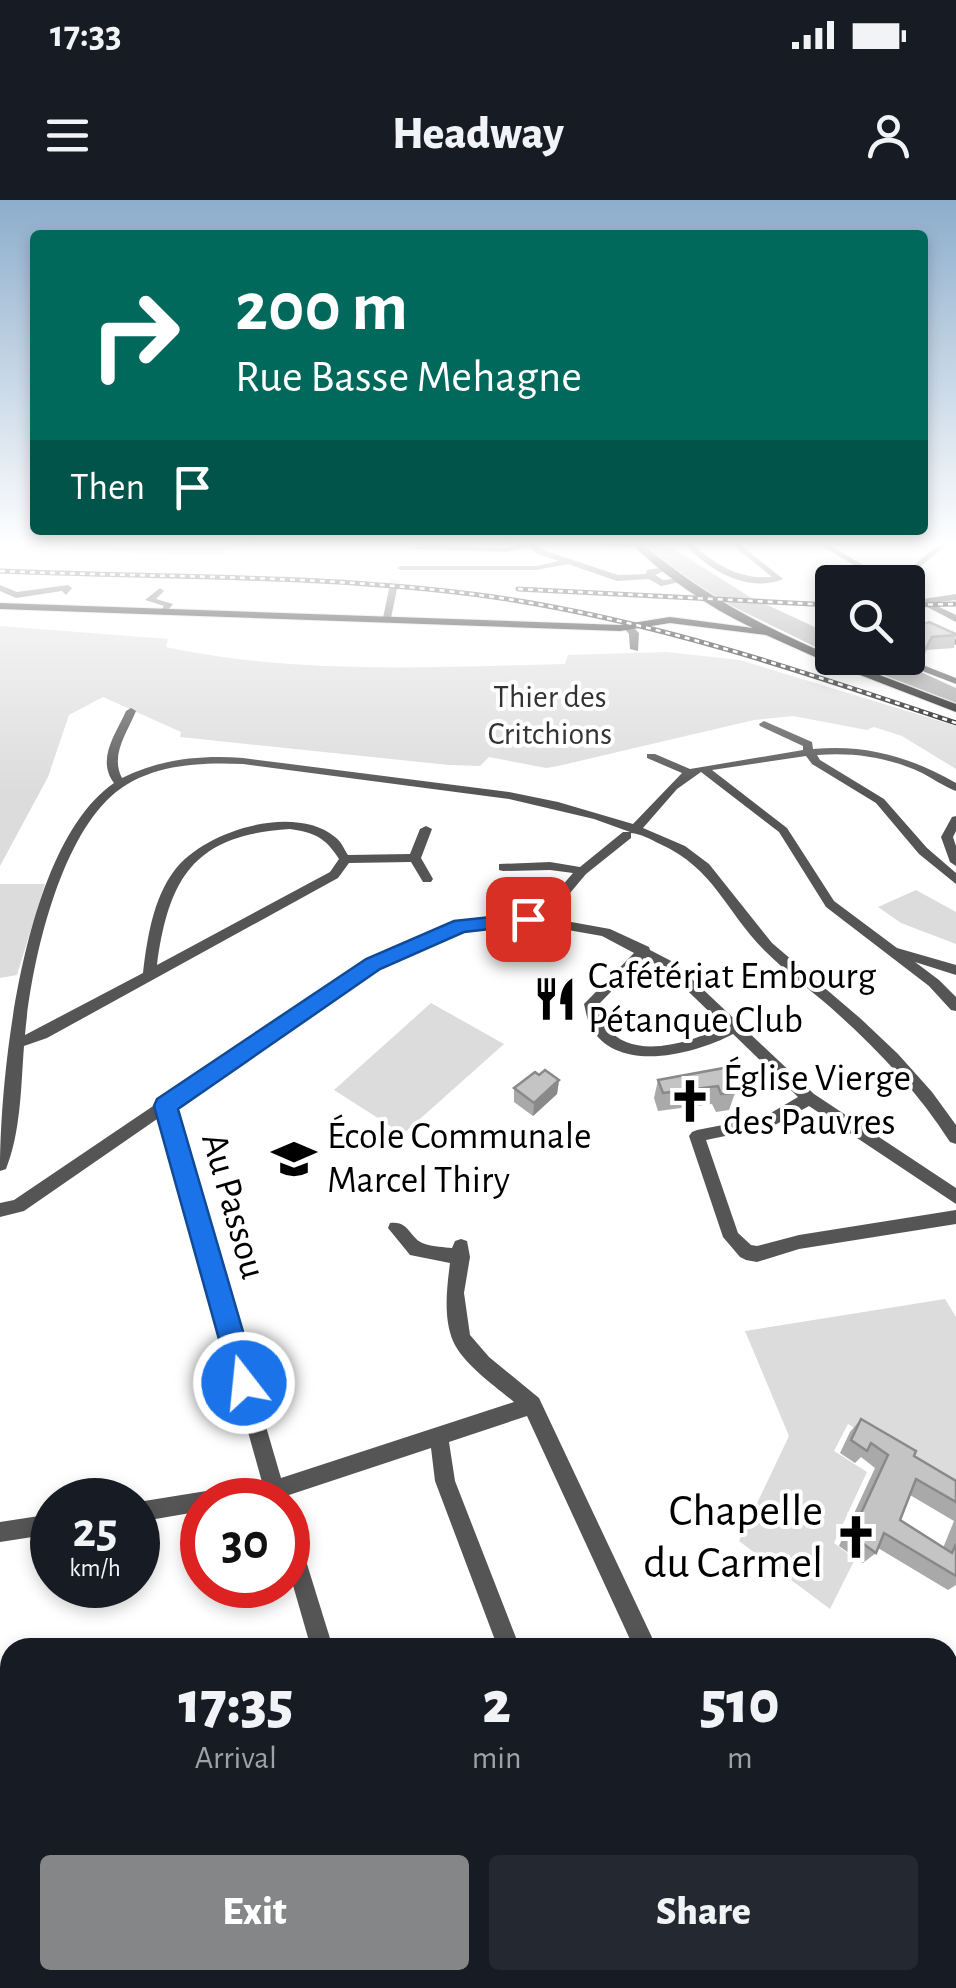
<!DOCTYPE html>
<meta charset="utf-8">
<style>
:root{--surface:#171b24;--page:#242831;--text:#f1f3f6;--muted:#9ea1a6;--accent:#858687}
body{margin:0;font-family:"Alegreya Sans",sans-serif;background:var(--page);color:var(--text);height:100vh;display:flex;flex-direction:column;font-size:38px;white-space:nowrap}
*{box-sizing:border-box;margin:0}
p{font-size:32px;color:var(--muted)}
.icon{flex:none;width:55px;height:55px;fill:none;stroke:currentColor;stroke-width:2;stroke-linecap:round;stroke-linejoin:round}
.map{position:relative;flex:1;overflow:hidden}
.drawer{position:absolute;left:0px;top:1438px;width:958px;height:352px;display:flex;flex-direction:column;background:var(--surface);border-radius:30px 30px 0 0;box-shadow:0 5px 15px #0003}
.drawer>*{flex:none}
.top-card{position:absolute;left:30px;top:30px;width:898px;height:305px;border-radius:10px;box-shadow:0 5px 15px #0003;background:#00695c;color:#fff;overflow:hidden}
.tools{position:absolute;left:815px;top:365px;display:grid;gap:20px}
.tools a{display:grid;place-items:center;width:110px;height:110px;border-radius:10px;background:var(--surface);box-shadow:0 5px 15px #0003;font-size:50px}
.speed{position:absolute;left:30px;top:1278px;display:flex;gap:20px;font-size:50px;font-weight:700;text-align:center}
.speed>*{display:grid;place-content:center;width:130px;height:130px;border-radius:50%;background:var(--surface);box-shadow:0 5px 15px #0003;line-height:1}
.speed small{font-size:25px;font-weight:400}
.speed .limit{border:15px solid #d22;background:#fff;color:#111}
.pin{position:absolute;display:grid;place-items:center;width:85px;height:85px;color:#fff;margin:-42px;border-radius:20px;box-shadow:0 5px 15px #0006}
.me{position:absolute;width:110px;margin:-55px;rotate:344deg;stroke-linejoin:round;filter:drop-shadow(0 0 8px #0008)}
.turn{display:flex;align-items:center;gap:35px;height:210px;padding:0 40px;font-size:45px}
.turn .icon{width:130px;height:130px;stroke-width:2.5}
.turn b{display:block;font-size:70px;line-height:85px}
.then{display:flex;align-items:center;height:95px;padding:0 40px;background:#0003;gap:20px;font-size:38px}
.eta{display:flex;justify-content:space-evenly;align-items:center;height:170px;text-align:center}
.eta b{font-size:60px;font-weight:800;line-height:70px}
.button{display:flex;gap:20px;margin-top:auto;padding:20px 40px}
.button a{flex:1;height:115px;border-radius:10px;background:var(--accent);color:#fff;font-size:40px;font-weight:800;line-height:115px;text-align:center}
.button a+a{background:var(--page);color:var(--text)}
.status{display:flex;justify-content:space-between;align-items:center;height:70px;padding:0 50px;background:var(--surface);direction:ltr}
.status svg{height:28px;fill:currentColor}
header{display:flex;justify-content:space-between;align-items:center;height:130px;padding:0 40px;background:var(--surface);font-size:45px;font-weight:800}
.map>svg:first-child{display:block}
.green{fill:#dcdcdc}
.water{fill:#a3a3a3}
.lines{fill:none;stroke-linecap:round;stroke-linejoin:round}
.minor-tunnel{stroke:#d9d9d9;stroke-width:9;stroke-dasharray:9 5;stroke-linecap:butt}
.major-casing{stroke:#dbdbdb;stroke-width:2}
.minor{fill:#555;fill-rule:evenodd}
.major{fill:#000;fill-rule:evenodd}
.rail-casing{stroke:#000;stroke-width:5}
.rail{stroke:#fff;stroke-width:2.5;stroke-dasharray:5;stroke-linecap:butt}
.wall{fill:#a9a9a9;fill-rule:evenodd}
.shaded-wall{fill:#898989}
.building{fill:#c4c4c4;stroke:#898989;stroke-width:2.5}
.route{fill:#1a73e8;stroke:#114b97;stroke-width:2.5}
.labels{text-anchor:middle;dominant-baseline:central;stroke-width:8;stroke-linejoin:round;paint-order:stroke}
.far-park-label{font-size:32px;fill:#333;stroke:#fff}
.poi-label{font-size:38px;fill:#000;stroke:#fff;text-anchor:start}
.street-label{font-size:38px;fill:#000;stroke:#fff}
.near-poi-label{font-size:45px;fill:#000;stroke:#fff;text-anchor:end}
</style>
<div class="status"><b>17:33</b><svg viewBox="0 0 49 12"><path d="M0 12V9h3v3zM5 12V6h3v6zM10 12V3h3v9zM15 12V0h3v12zM26 1h20v11H26zM47 4h2v5h-2z"/></svg></div>
<header><svg class="icon" aria-label="menu" viewBox="0 0 24 24"><path d="M4 6h16M4 12h16M4 18h16"/></svg>Headway<svg class="icon" aria-label="person" viewBox="0 0 24 24"><circle cx="12" cy="8" r="4"/><path d="M4 21q1-7 8-7t8 7"/></svg></header>
<div class="map">
<svg width="956" height="1788" viewBox="0 0 956 1788">
<rect width="100%" height="100%" fill="#fff"/>
<g class="green">
<path d="M83,342C105,341 220,348 229,343L234,345L220,355L61,350Z"/>
<path d="M0,426L168,439L166,447C297,475 432,467 565,464L568,455L667,452L740,460L956,526V569L902,536L874,527L867,530L793,516L754,520L558,566L546,568L489,557L480,566L449,565L180,537L181,532L103,497L69,515L48,577L0,666Z"/>
<polygon points="0,684 45,684 17,775 0,778"/>
<polygon points="916,690 956,712 956,744 901,723 878,707"/>
<polygon points="431,803 504,844 403,934 334,890"/>
<polygon points="945,1099 956,1117 956,1291 848,1224 834,1251 867,1272 834,1343 855,1359 830,1409 739,1341 789,1236 745,1131"/>
</g>
<g class="water">
<polygon points="640,342 663,342 750,397 832,435 832,455 693,387"/>
<polygon points="840,458 890,458 956,488 956,503"/>
</g>
<g class="lines">
<polyline class="minor-tunnel" points="393,389 397,375"/>
<g class="major-casing">
<path id="major" d="M630,342H640C739,426 837,459 956,504V512L824,461L766,435L670,423L620,431L0,409V403L620,425L670,417L753,428C708,407 665,377 630,342Z"/>
</g>
<g class="minor">
<polygon points="526,342 534,342 543,350 618,375 646,374 647,370 664,367 668,369 655,375 663,380 680,378 684,381 661,386 649,379 617,381 568,364 536,370 401,370 397,368 401,366 536,366 559,361 537,354 529,346 507,352 417,349 413,347 417,345 507,348"/>
<polygon points="556,342 639,344 643,346 639,348 560,344"/>
<path d="M683,342H691C713,364 740,380 772,377L729,342H737L783,379C748,394 706,369 683,342Z"/>
<polygon points="815,342 824,342 892,382 883,382"/>
<polygon points="942,342 950,342 902,382 893,382"/>
<polygon points="0,385 17,392 68,385 72,388 66,395 62,391 16,398 0,391"/>
<polygon points="393,386 397,389 391,418 387,421 383,418 389,389"/>
<polygon points="160,388 164,391 156,399 173,404 164,415 160,412 164,406 145,400"/>
<polygon points="908,391 923,399 956,394 956,400 931,403 956,415 956,422 908,397"/>
<polygon points="908,418 956,439 956,445 908,424"/>
<polygon points="625,425 631,425 639,433 638,451 630,449 629,434 623,427"/>
<polygon points="917,465 923,465 956,478 956,484 917,469"/>
<path d="M131,508L136,511C127,533 110,555 122,578C160,559 201,555 243,558L509,592L558,602L633,624L682,573L647,558V554H655L690,569L803,550V546L760,526L759,524L764,521L812,542L813,549C866,544 911,557 956,583V591C943,586 932,578 920,572C887,557 853,552 817,555L820,560L884,599L927,648L956,673V684L919,654L876,603L812,564L806,556L712,570L787,628L834,701L897,748L956,765V775L915,762L939,780L956,797V811L951,810L929,786L826,707L779,632L701,572L677,589L643,628L685,646L709,664L772,743L861,819L898,854L932,892L956,925V944L950,942C917,890 875,847 829,806C808,788 785,771 765,751C725,711 715,669 660,644C650,639 641,634 631,633V638L586,674L549,718L610,729L649,747L650,750L675,763L814,894L956,988V1004L809,906L773,926L706,940L738,1033L751,1045L757,1046L799,1035L956,1010V1024L799,1049L757,1062L746,1060L740,1057L723,1037L689,936L692,932L697,930L764,917L798,897L733,834C696,854 617,875 591,827C587,821 586,811 584,804L634,753L602,736L528,723L463,730L378,767L173,908L281,1278L514,1202C495,1186 463,1164 453,1141C443,1117 447,1087 450,1063L410,1055L388,1028L390,1023C410,1020 409,1039 425,1044C434,1047 444,1047 452,1048L455,1041L461,1039L467,1041L470,1057L464,1093L470,1135L489,1157L539,1198L657,1448H634L527,1216L449,1242L455,1281L520,1448H498L435,1281L431,1248L286,1296L287,1300H202V1311L138,1322V1302L262,1282L160,917L24,1011L0,1017V1003L14,1000L368,761L456,723L528,715L536,716L573,673L550,670L503,671L499,670V664L550,662L580,667L623,632H630L594,619L509,599L243,564C201,562 151,564 116,592C59,638 31,764 25,835L143,773C147,739 153,699 174,671C203,631 294,603 335,637C341,641 344,649 348,655L410,654L420,629L426,626L432,629L421,658L433,679L431,682H423L411,662L349,663L338,678L47,838L24,846C21,886 21,931 6,969L0,971C0,869 24,645 114,583C96,559 116,534 126,511ZM290,629C315,633 325,637 339,659L330,672L157,765C169,676 195,635 290,629ZM644,758L665,769L724,826C693,842 632,862 607,827C602,821 600,813 598,805Z"/>
<polygon points="956,616 956,631 953,637 956,646 956,666 950,662 941,637 952,617"/>
<polygon points="52,1314 52,1334 0,1342 0,1322"/>
<polygon points="288,1325 295,1328 298,1335 333,1448 311,1448 288,1368"/>
<polygon points="956,1632 956,1656 948,1658 948,1634"/>
<polygon points="379,1780 436,1780 439,1788 413,1788 410,1782 408,1788 376,1788"/>
<polygon points="793,1780 820,1780 823,1788 796,1788"/>
</g>
<use href="#major" class="major"/>
<g class="rail-casing">
<g id="rail">
<path d="M0,371C164,378 331,374 494,397C652,420 805,472 956,523"/>
<polyline points="518,389 832,405"/>
<polyline points="908,405 956,404"/>
</g>
</g>
<use href="#rail" class="rail"/>
</g>
<g class="wall">
<polygon points="908,426 956,434 954,448 927,450 921,461 908,456"/>
<polygon points="724,868 735,893 729,910 716,912 712,904 658,911 654,898 658,880"/>
<polygon points="539,875 559,880 557,894 533,916 514,902 514,888"/>
<path d="M861,1219L914,1256L956,1281V1385L948,1390L878,1348L876,1353L863,1363L839,1346L875,1268L861,1257L855,1263L840,1253L850,1232ZM910,1295L954,1321L943,1348L900,1320Z"/>
</g>
<polygon class="shaded-wall" points="559,880 557,894 533,916 534,903"/>
<g class="building">
<polygon points="929,422 956,434 956,435 932,437 926,448 908,442 908,426 913,428"/>
<polygon points="724,868 735,893 721,894 718,886 663,893 658,880"/>
<polygon points="545,870 559,880 534,903 514,888 535,872 539,875"/>
<polygon points="861,1219 916,1251 914,1256 956,1281 956,1302 916,1279 900,1320 952,1353 956,1344 956,1376 884,1333 876,1353 851,1335 888,1255 871,1243 867,1251 851,1240"/>
</g>
<linearGradient id="sky" x2="0" y2="1"><stop stop-color="#8cadcc"/><stop offset="0.58" stop-color="#fff"/><stop offset="1" stop-color="#fff" stop-opacity="0"/></linearGradient>
<rect width="956" height="592" fill="url(#sky)"/>
<polygon class="route" points="528,713 535,714 535,724 464,732 380,769 178,909 258,1183 254,1193 244,1197 234,1193 154,906 157,899 366,759 454,721"/>
<defs>
<g id="restaurant-bare" transform="scale(3.45)"><path d="M-5-6h1v4h1v-4h1v4h1v-4h1v5L-1.5 .5V6h-2V.5L-5-1ZM5-6V6H3V1.5H1.5Q1.5-4 5-6Z" fill="#000" stroke="#fff" stroke-width="2.5" paint-order="stroke"/></g>
<g id="church-bare" transform="scale(3.45)"><path d="M-1.2-6h2.4v3.5h3.3v2.4h-3.3V6h-2.4V-.1h-3.3v-2.4h3.3Z" fill="#000" stroke="#fff" stroke-width="2.5" paint-order="stroke"/></g>
<g id="school-bare" transform="scale(3.45)"><path d="M0-5L7-2L0 1L-7-2ZM-4 1L0 2.5L4 1V4Q0 6-4 4Z" fill="#000" stroke="#fff" stroke-width="2.5" paint-order="stroke"/></g>
</defs>
<g fill-rule="evenodd">
<use href="#restaurant-bare" x="555" y="799"/>
<use href="#church-bare" x="690" y="901"/>
<use href="#school-bare" x="294" y="959"/>
<use href="#church-bare" x="856" y="1337"/>
</g>
<g class="labels">
<g class="far-park-label">
<text x="550" y="497">Thier des<tspan x="550" dy="37">Critchions</tspan></text>
</g>
<g class="poi-label">
<text x="588" y="777">Cafétériat Embourg<tspan x="588" dy="44">Pétanque Club</tspan></text>
<text x="723" y="879">Église Vierge<tspan x="723" dy="44">des Pauvres</tspan></text>
<text x="327" y="937">École Communale<tspan x="327" dy="44">Marcel Thiry</tspan></text>
</g>
<g class="street-label">
<text transform="translate(233 1006) rotate(74)">Au Passou</text>
</g>
<g class="near-poi-label">
<text x="823" y="1311">Chapelle<tspan x="823" dy="52">du Carmel</tspan></text>
</g>
</g>
</svg>
<div class="tools">
<a><svg class="icon" aria-label="search" viewBox="0 0 24 24"><circle cx="10" cy="10" r="6"/><path d="M15 15l6 6"/></svg></a>
</div>
<div class="speed"><div>25<small>km/h</small></div><div class="limit">30</div></div>
<div class="pin" style="left:528px;top:719px;background:#d93025"><svg class="icon" aria-label="arrive" viewBox="0 0 24 24"><path d="M6 21V4h12l-3 4 3 4H6"/></svg></div>
<svg class="me" style="left:244px;top:1183px" viewBox="-20 -20 40 40"><circle r="17" fill="#1a73e8" stroke="#fff" stroke-width="3"/><path d="M0-11L8 9 0 5-8 9z" fill="#fff"/></svg>
<div class="top-card">
<div class="turn"><svg class="icon" aria-label="right" viewBox="0 0 24 24"><path d="M7 20v-9h11M14 6l5 5-5 5"/></svg><div><b>200 m</b>Rue Basse Mehagne</div></div>
<div class="then">Then<svg class="icon" aria-label="arrive" viewBox="0 0 24 24"><path d="M6 21V4h12l-3 4 3 4H6"/></svg></div>
</div>
<section class="drawer">
<div class="eta">
<div><b>17:35</b><p>Arrival</p></div>
<div><b>2</b><p>min</p></div>
<div><b>510</b><p>m</p></div>
</div>
<div class="button"><a>Exit</a><a>Share</a></div>
</section>
</div>
